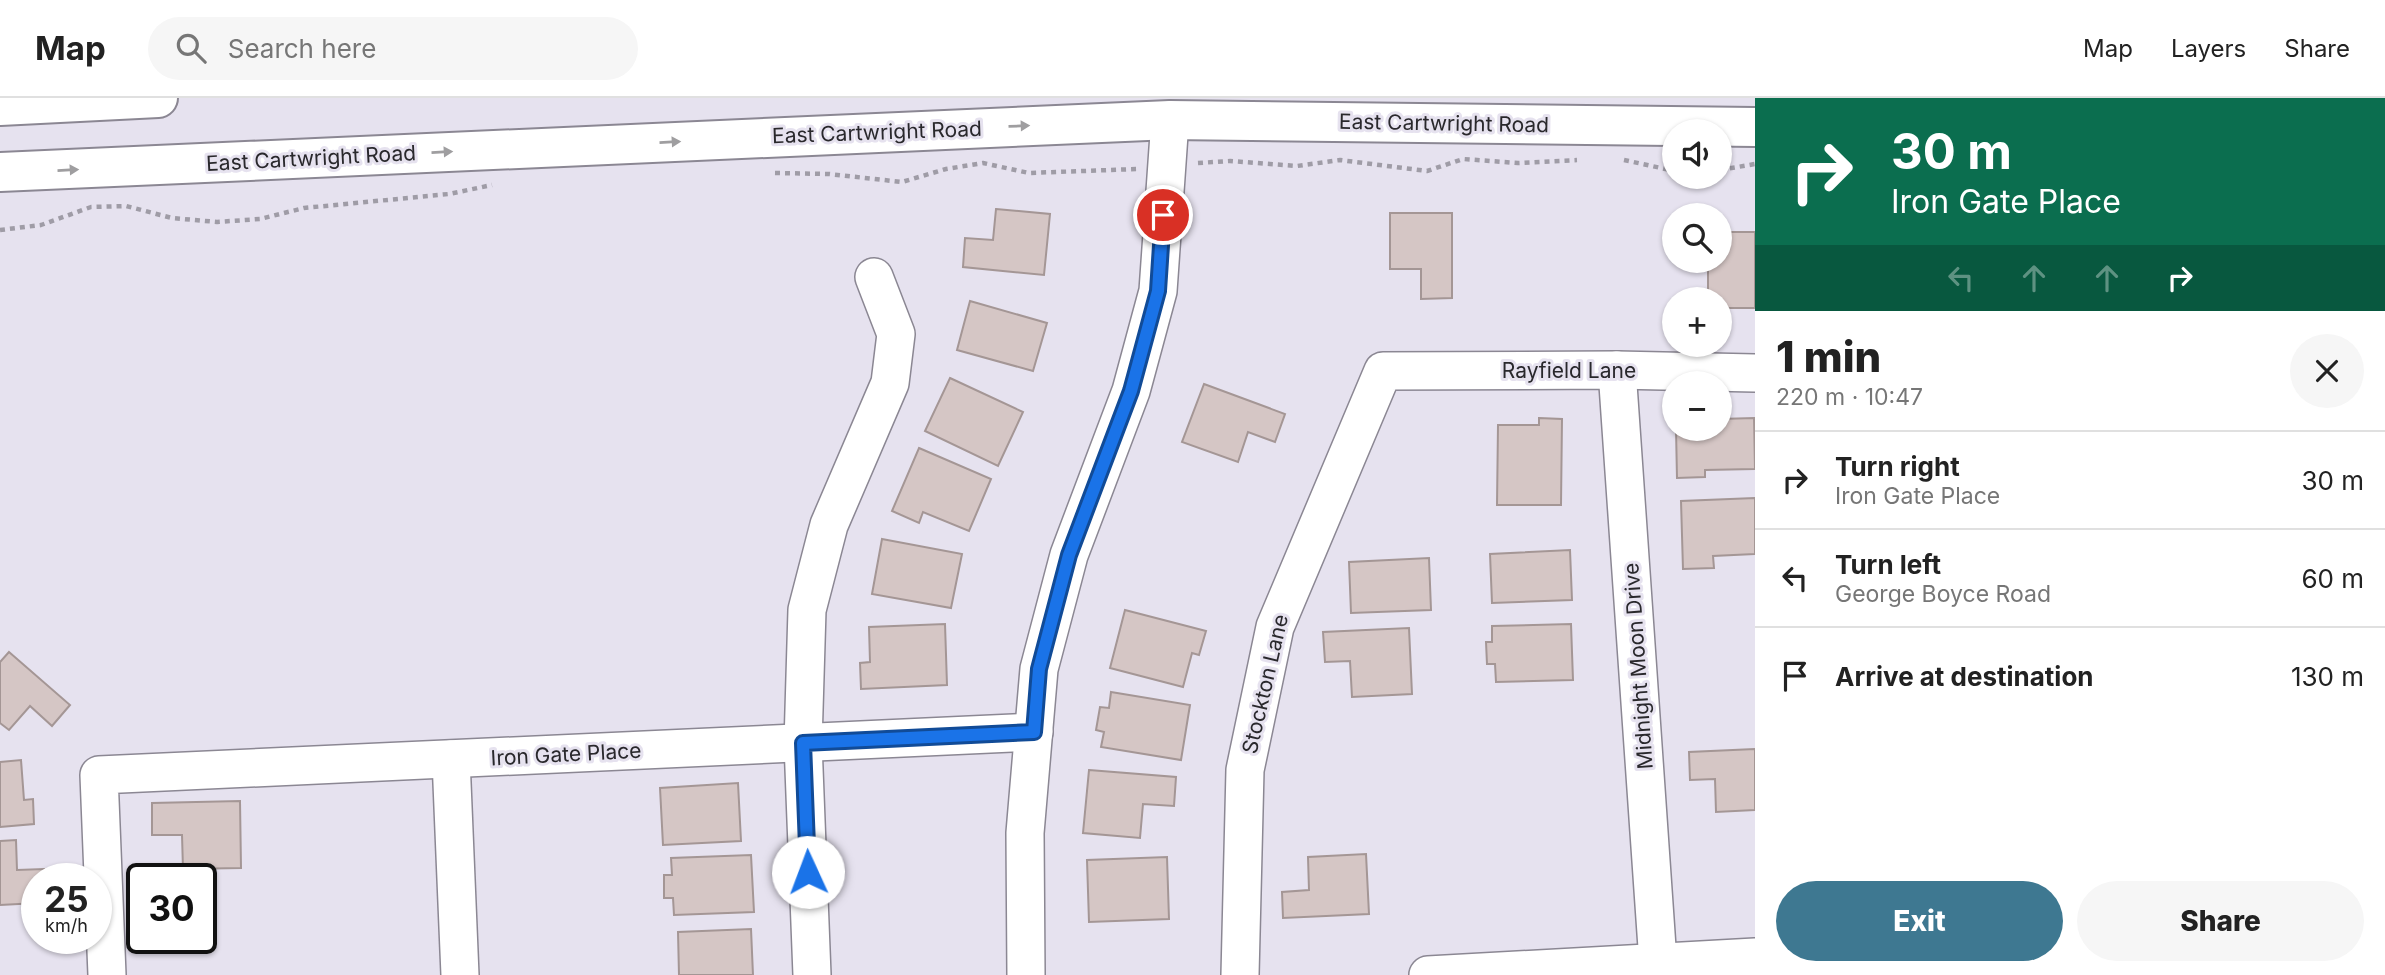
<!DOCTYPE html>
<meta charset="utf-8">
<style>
:root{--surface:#fff;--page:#f6f6f6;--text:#222;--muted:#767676;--line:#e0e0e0;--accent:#3e7891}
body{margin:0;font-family:Inter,sans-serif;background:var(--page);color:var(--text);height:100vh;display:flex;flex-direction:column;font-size:26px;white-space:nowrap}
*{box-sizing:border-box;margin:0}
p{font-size:23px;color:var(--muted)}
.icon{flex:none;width:38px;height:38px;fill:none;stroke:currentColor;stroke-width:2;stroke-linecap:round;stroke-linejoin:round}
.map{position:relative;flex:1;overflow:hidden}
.details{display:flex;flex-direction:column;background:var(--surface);width:630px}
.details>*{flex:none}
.guide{background:#0b6e4f;color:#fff;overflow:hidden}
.controls{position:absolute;left:1662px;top:21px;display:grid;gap:14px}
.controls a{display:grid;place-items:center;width:70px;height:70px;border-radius:50%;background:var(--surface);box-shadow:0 2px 5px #0004;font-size:35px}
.speed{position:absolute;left:21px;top:765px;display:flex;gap:14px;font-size:35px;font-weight:700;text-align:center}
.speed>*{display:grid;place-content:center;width:91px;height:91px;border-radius:50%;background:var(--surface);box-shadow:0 2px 5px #0004;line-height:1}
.speed small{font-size:18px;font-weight:400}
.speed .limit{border:4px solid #111;border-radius:10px;background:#fff;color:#111}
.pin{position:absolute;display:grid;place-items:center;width:60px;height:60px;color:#fff;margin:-30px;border:4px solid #fff;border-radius:50%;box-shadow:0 2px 7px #0007}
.me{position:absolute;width:77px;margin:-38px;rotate:358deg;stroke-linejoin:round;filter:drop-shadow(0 0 5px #0008)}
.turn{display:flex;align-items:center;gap:24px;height:147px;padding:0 21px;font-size:32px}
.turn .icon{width:91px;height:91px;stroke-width:2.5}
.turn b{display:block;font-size:49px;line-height:60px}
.lanes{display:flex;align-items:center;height:66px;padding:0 21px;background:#0003;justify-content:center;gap:35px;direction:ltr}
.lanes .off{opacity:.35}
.round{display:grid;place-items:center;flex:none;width:74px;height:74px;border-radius:37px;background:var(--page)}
.headline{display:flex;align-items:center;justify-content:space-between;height:119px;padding:0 21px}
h1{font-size:42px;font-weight:800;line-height:52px}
.button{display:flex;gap:14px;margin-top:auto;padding:14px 21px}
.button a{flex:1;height:80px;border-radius:42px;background:var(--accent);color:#fff;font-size:28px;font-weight:800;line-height:80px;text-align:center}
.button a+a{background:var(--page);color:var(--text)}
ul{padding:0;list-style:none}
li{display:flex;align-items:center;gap:21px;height:98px;padding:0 21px;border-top:2px solid var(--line)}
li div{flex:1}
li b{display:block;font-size:26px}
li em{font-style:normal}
header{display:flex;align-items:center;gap:42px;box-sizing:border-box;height:98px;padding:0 35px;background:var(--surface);border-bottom:2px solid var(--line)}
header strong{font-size:33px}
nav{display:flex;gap:38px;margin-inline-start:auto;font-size:24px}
.search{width:490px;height:63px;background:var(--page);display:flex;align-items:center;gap:18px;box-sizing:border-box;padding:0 24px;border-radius:38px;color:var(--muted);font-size:26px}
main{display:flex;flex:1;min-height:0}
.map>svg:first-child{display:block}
.building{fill:#d5c6c5;stroke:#a49695;stroke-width:2}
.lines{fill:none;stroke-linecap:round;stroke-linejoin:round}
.minor-casing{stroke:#8b8793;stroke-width:40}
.major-casing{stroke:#8b8793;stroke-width:42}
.path{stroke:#9f9ca6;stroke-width:4.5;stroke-dasharray:5 5;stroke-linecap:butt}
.minor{stroke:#fff;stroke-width:37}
.major{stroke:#fff;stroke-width:38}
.oneway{fill:#9f9ea0}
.route-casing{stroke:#114b97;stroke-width:18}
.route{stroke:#1a73e8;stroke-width:12}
.labels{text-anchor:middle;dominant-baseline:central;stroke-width:6;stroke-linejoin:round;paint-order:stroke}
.street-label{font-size:21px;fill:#29282c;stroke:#e6e2ef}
</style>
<header>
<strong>Map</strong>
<div class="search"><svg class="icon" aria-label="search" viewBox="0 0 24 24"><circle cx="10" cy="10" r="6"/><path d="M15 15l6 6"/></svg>Search here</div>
<nav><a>Map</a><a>Layers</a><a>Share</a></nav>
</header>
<main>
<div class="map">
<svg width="1755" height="877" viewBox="0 0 1755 877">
<rect width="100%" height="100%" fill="#e6e2ef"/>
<g class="building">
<polygon points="996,111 1050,116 1044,177 963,169 965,140 993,142"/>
<polygon points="1390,115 1452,115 1452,200 1421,201 1421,171 1390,171"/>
<polygon points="1720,134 1755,134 1755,210 1720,210 1720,201 1708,201 1708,163 1720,163"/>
<polygon points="970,203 1047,225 1033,273 957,252"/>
<polygon points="950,280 1023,314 998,368 925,333"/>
<polygon points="1204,286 1285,316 1275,344 1248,334 1238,364 1182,344"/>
<polygon points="1539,320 1562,321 1561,407 1497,407 1498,327 1539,327"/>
<polygon points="1754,320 1755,371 1705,372 1705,379 1677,380 1676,331 1720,331 1720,321"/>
<polygon points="919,350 991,381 969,433 923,414 919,425 892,413"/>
<polygon points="1755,400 1755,456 1713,458 1714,470 1683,471 1681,403"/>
<polygon points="882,441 962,456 951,510 872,496"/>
<polygon points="1570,452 1572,502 1492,505 1490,456"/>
<polygon points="1429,460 1431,512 1351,515 1349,464"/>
<polygon points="1125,512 1206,533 1199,557 1192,555 1183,589 1110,570"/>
<polygon points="945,526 947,587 861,591 860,565 870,564 869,529"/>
<polygon points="1571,526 1573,582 1496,584 1495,566 1487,566 1486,544 1492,544 1492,528"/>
<polygon points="1409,530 1412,596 1352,599 1350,563 1325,564 1323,534"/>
<polygon points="9,554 70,607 52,628 30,608 9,632 0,625 0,564"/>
<polygon points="1111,594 1190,607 1181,662 1101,649 1104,634 1096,632 1100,609 1109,610"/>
<polygon points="1755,651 1755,712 1716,714 1715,681 1690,682 1689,654"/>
<polygon points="21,662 24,702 33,701 34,726 0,729 0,664"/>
<polygon points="1089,672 1176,679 1174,708 1143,706 1140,740 1083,735"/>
<polygon points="738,685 741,743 663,747 660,690"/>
<polygon points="240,703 241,770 183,771 182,737 152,737 152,705"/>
<polygon points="16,742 17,772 44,771 44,780 37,780 37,805 0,807 0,743"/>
<polygon points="1366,756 1369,816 1283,820 1282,794 1309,792 1308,759"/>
<polygon points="751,757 754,814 674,817 673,800 664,800 664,777 672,777 671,760"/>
<polygon points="1167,759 1169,821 1089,824 1087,762"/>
<polygon points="751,831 753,877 679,877 678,834"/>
</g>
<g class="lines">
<g class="minor-casing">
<g id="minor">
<polyline points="1617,272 1658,864"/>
<polyline points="451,661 460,877"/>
<polyline points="107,877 99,677 1034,634"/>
<polyline points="812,877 803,645 807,512 829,427 890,285 896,236 874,179"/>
<polyline points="1026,877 1025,735 1039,571 1069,457 1131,293 1158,193 1170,22"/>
<polyline points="1240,877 1245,672 1275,529 1383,273 1617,272 1755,275"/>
<polyline points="1428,877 1755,859"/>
</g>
</g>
<g class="major-casing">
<g id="major">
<polyline points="0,8 158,0"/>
<polyline points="0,74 1170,22 1755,29"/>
</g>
</g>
<g class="path">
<polyline points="1624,62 1675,73"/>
<polyline points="1198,65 1230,63 1297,68 1340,62 1427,73 1463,61 1518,65 1577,62"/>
<polyline points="1720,72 1755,66"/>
<polyline points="775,75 829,76 902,84 946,71 983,65 1029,75 1137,71"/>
<polyline points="0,132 41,127 91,109 126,108 172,120 217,124 260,121 304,110 449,96 492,87"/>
</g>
<use href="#minor" class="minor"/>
<use href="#major" class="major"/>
</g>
<defs><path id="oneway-solid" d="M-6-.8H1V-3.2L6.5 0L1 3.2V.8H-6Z" transform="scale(1.75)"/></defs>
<g class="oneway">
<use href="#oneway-solid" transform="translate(1019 28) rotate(-2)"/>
<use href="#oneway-solid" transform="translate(670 44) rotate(-3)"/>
<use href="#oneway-solid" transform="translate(442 54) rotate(-3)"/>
<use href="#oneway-solid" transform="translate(68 72) rotate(-3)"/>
</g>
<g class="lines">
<g class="route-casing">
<polyline id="route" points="808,774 803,645 1034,634 1039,571 1069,457 1131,293 1158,193 1163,117"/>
</g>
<use href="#route" class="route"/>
</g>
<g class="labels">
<g class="street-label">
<text transform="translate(1444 25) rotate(1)">East Cartwright Road</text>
<text transform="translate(877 34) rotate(-2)">East Cartwright Road</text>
<text transform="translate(311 60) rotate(-3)">East Cartwright Road</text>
<text x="1569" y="272">Rayfield Lane</text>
<text transform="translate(1638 568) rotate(-94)">Midnight Moon Drive</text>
<text transform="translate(1265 586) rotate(-77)">Stockton Lane</text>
<text transform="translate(566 656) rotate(-3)">Iron Gate Place</text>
</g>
</g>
</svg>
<div class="controls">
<a><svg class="icon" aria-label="sound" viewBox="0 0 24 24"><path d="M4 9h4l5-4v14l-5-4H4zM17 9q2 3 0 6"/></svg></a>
<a><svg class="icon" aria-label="search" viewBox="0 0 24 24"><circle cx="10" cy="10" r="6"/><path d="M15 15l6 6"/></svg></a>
<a>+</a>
<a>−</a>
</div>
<div class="speed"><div>25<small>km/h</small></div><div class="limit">30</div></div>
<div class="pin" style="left:1163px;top:117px;background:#d93025"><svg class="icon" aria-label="arrive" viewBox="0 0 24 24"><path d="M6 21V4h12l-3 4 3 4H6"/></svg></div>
<svg class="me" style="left:808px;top:774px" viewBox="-20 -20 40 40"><circle r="19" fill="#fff"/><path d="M0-13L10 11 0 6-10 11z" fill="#1a73e8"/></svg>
</div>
<section class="details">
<div class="guide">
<div class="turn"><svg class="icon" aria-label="right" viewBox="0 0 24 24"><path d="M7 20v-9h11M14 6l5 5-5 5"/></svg><div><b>30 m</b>Iron Gate Place</div></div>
<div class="lanes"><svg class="icon off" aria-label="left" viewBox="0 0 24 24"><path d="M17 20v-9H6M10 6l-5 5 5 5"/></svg><svg class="icon off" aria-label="ahead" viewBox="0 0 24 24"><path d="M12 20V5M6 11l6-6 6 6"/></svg><svg class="icon off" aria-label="ahead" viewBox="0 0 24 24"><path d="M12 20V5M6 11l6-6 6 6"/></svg><svg class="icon" aria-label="right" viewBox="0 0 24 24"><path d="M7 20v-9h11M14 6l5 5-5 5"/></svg></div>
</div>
<div class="headline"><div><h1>1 min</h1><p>220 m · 10:47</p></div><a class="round"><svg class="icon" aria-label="close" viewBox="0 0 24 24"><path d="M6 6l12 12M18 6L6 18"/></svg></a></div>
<ul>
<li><svg class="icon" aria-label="right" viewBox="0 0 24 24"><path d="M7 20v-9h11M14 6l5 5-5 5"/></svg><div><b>Turn right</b><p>Iron Gate Place</p></div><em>30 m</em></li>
<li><svg class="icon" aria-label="left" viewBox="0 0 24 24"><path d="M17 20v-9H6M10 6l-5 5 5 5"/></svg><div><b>Turn left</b><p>George Boyce Road</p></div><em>60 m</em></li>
<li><svg class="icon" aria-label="arrive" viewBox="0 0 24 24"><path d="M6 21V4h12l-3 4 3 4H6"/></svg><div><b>Arrive at destination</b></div><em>130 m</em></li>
</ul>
<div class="button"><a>Exit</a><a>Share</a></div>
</section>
</main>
